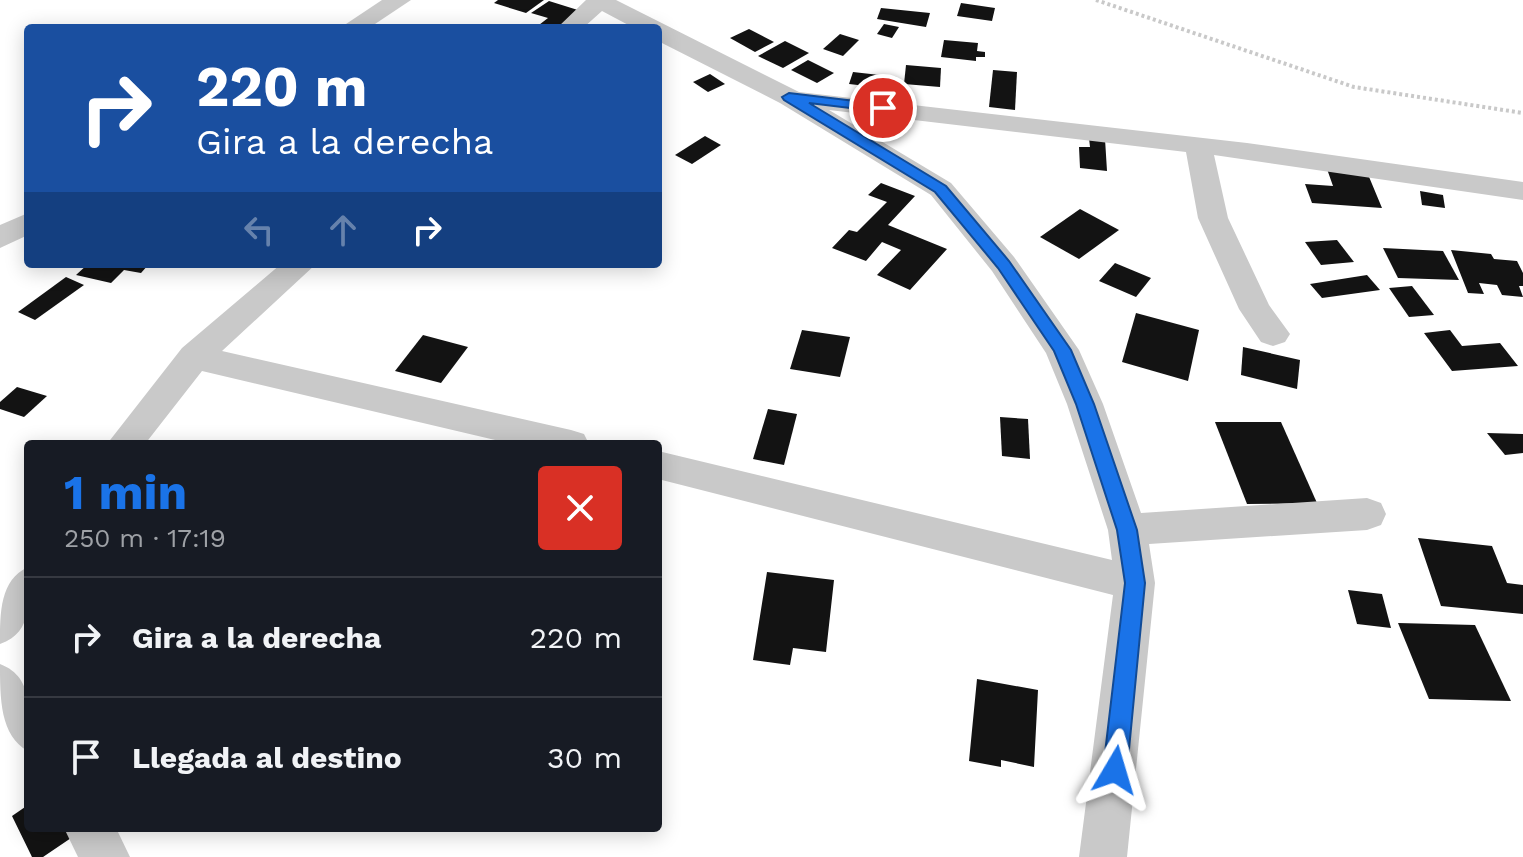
<!DOCTYPE html>
<html lang="es">
<meta charset="utf-8">
<style>
:root{--surface:#171b24;--page:#242831;--text:#f1f3f6;--muted:#9ea1a6;--line:#363941;--accent:#1a73e8}
body{margin:0;font-family:"Work Sans",sans-serif;background:var(--page);color:var(--text);height:100vh;display:flex;flex-direction:column;font-size:30px;white-space:nowrap}
*{box-sizing:border-box;margin:0}
p{font-size:26px;color:var(--muted)}
.icon{flex:none;width:44px;height:44px;fill:none;stroke:currentColor;stroke-width:2;stroke-linecap:round;stroke-linejoin:round}
.map{position:relative;flex:1;overflow:hidden}
.details{position:absolute;left:24px;top:440px;width:638px;height:392px;display:flex;flex-direction:column;background:var(--surface);border-radius:8px;box-shadow:0 4px 20px #0003}
.details>*{flex:none}
.hud{position:absolute;left:24px;top:24px;width:638px;height:244px;border-radius:8px;box-shadow:0 4px 20px #0003;background:#1a4fa0;color:#fff;overflow:hidden}
.pin{position:absolute;display:grid;place-items:center;width:68px;height:68px;color:#fff;margin:-34px;border:4px solid #fff;border-radius:50%;box-shadow:0 2px 8px #0007}
.me{position:absolute;width:88px;margin:-44px;rotate:7deg;stroke-linejoin:round;filter:drop-shadow(0 0 6px #0008)}
.turn{display:flex;align-items:center;gap:28px;height:168px;padding:0 40px;font-size:36px}
.turn .icon{width:104px;height:104px;stroke-width:2.5}
.turn b{display:block;font-size:56px;line-height:68px}
.lanes{display:flex;align-items:center;height:76px;padding:0 40px;background:#0003;justify-content:center;gap:40px;direction:ltr}
.lanes .off{opacity:.35}
.round{display:grid;place-items:center;flex:none;width:84px;height:84px;border-radius:8px;background:var(--page)}
.headline{display:flex;align-items:center;justify-content:space-between;height:136px;padding:0 40px}
h1{font-size:48px;font-weight:700;line-height:60px;color:var(--accent)}
ul{padding:0;list-style:none}
li{display:flex;align-items:center;gap:24px;height:120px;padding:0 40px;border-top:2px solid var(--line)}
li div{flex:1}
li b{display:block;font-size:30px}
li em{font-style:normal}
.map>svg:first-child{display:block}
.building{fill:#131313}
.lines{fill:none;stroke-linecap:round;stroke-linejoin:round}
.path{stroke:#c9c9c9;stroke-width:4;stroke-dasharray:3 3;stroke-linecap:butt}
.minor{fill:#c9c9c9;fill-rule:evenodd}
.route{fill:#1a73e8;stroke:#114b97;stroke-width:2}
</style>
<div class="map">
<svg width="1523" height="857" viewBox="0 0 1523 857">
<rect width="100%" height="100%" fill="#fff"/>
<g class="building">
<polygon points="498,0 544,0 526,13 494,3"/>
<polygon points="549,1 581,11 556,28 535,28 548,18 531,13"/>
<polygon points="961,3 995,8 992,21 957,16"/>
<polygon points="881,8 930,13 926,27 877,19"/>
<polygon points="884,24 899,27 892,38 877,34"/>
<polygon points="749,29 774,42 755,52 730,38"/>
<polygon points="840,34 859,40 843,56 823,49"/>
<polygon points="944,40 978,43 977,51 985,52 985,57 976,57 976,61 941,57"/>
<polygon points="785,41 809,53 783,68 758,56"/>
<polygon points="808,60 834,73 817,83 791,70"/>
<polygon points="906,65 941,68 940,87 904,84"/>
<polygon points="993,70 1017,72 1015,110 989,107"/>
<polygon points="853,72 897,77 895,84 886,83 884,92 874,91 875,87 849,84"/>
<polygon points="710,74 725,84 708,92 693,82"/>
<polygon points="705,136 721,145 692,164 675,155"/>
<polygon points="1089,138 1105,139 1107,171 1080,168 1079,147 1090,147"/>
<polygon points="1327,169 1367,172 1382,208 1312,203 1305,184 1333,186"/>
<polygon points="881,183 915,196 888,225 947,249 910,290 877,275 901,250 882,242 866,261 832,248 849,230 857,232 887,202 868,195"/>
<polygon points="1420,191 1443,195 1445,208 1422,205"/>
<polygon points="1080,209 1119,230 1079,259 1040,237"/>
<polygon points="1337,240 1354,262 1321,265 1305,242"/>
<polygon points="1383,248 1443,251 1459,280 1398,278"/>
<polygon points="1451,250 1491,254 1494,259 1517,261 1523,273 1523,286 1519,286 1523,297 1502,295 1497,285 1479,283 1484,294 1468,293"/>
<polygon points="1115,263 1151,278 1136,297 1099,281"/>
<polygon points="88,264 149,264 141,273 124,270 111,283 76,275"/>
<polygon points="1367,275 1380,290 1322,298 1310,284"/>
<polygon points="66,277 84,285 35,320 18,312"/>
<polygon points="1412,286 1434,315 1409,317 1389,288"/>
<polygon points="1136,313 1199,330 1188,381 1122,362"/>
<polygon points="802,330 850,337 840,377 790,369"/>
<polygon points="1450,330 1462,346 1500,343 1518,366 1452,371 1424,333"/>
<polygon points="423,335 468,347 441,383 395,371"/>
<polygon points="1243,347 1300,360 1297,389 1241,375"/>
<polygon points="17,387 47,396 24,417 0,409 0,402"/>
<polygon points="768,409 797,414 784,465 753,459"/>
<polygon points="1000,417 1028,419 1030,459 1002,456"/>
<polygon points="1215,422 1281,422 1317,503 1247,504"/>
<polygon points="1487,433 1523,434 1523,453 1505,455"/>
<polygon points="1418,538 1492,546 1507,583 1523,585 1523,614 1441,606"/>
<polygon points="767,572 834,580 826,652 793,648 790,665 753,660"/>
<polygon points="1348,590 1382,594 1391,628 1357,624"/>
<polygon points="1398,623 1475,625 1511,701 1429,699"/>
<polygon points="977,679 1038,690 1034,767 1001,760 1001,767 969,761"/>
<polygon points="28,805 28,828 69,828 74,836 43,857 32,857 12,816"/>
</g>
<g class="lines">
<polyline class="path" points="1096,0 1354,87 1523,113"/>
<g class="minor">
<polygon points="382,0 411,0 369,28 340,28"/>
<polygon points="586,0 616,0 799,92 1247,143 1523,182 1523,200 1214,155 1228,218 1269,305 1290,334 1285,342 1273,346 1261,342 1239,309 1198,218 1186,152 829,110 951,183 1014,257 1079,350 1103,404 1141,513 1367,498 1381,503 1386,514 1381,525 1367,530 1149,544 1155,583 1127,857 1079,857 1113,595 658,479 658,451 1112,560 1108,530 1067,404 1046,353 992,271 931,195 780,103 658,41 658,28 634,28 602,11 583,28 557,28"/>
<polygon points="28,213 28,235 0,248 0,225"/>
<polygon points="281,264 316,264 222,351 571,430 584,434 589,444 512,444 202,371 145,444 107,444 182,348"/>
<path d="M28,567C28,598 35,632 0,644C0,612 0,580 28,567Z"/>
<path d="M0,664C37,678 28,718 28,751C0,736 0,698 0,664Z"/>
<polygon points="64,828 116,828 130,857 78,857"/>
</g>
</g>
<polygon class="route" points="789,93 888,105 890,108 883,112 809,103 946,186 1009,261 1071,350 1094,404 1137,530 1145,583 1127,770 1123,778 1115,781 1107,778 1103,770 1125,583 1117,530 1076,404 1054,351 998,268 935,192 784,100 782,97"/>
</svg>
<div class="pin" style="left:883px;top:108px;background:#d93025"><svg class="icon" aria-label="arrive" viewBox="0 0 24 24"><path d="M6 21V4h12l-3 4 3 4H6"/></svg></div>
<svg class="me" style="left:1115px;top:770px" viewBox="-20 -20 40 40"><path d="M0-17L14 15 0 8-14 15z" fill="#1a73e8" stroke="#fff" stroke-width="4"/></svg>
<div class="hud">
<div class="turn"><svg class="icon" aria-label="right" viewBox="0 0 24 24"><path d="M7 20v-9h11M14 6l5 5-5 5"/></svg><div><b>220 m</b>Gira a la derecha</div></div>
<div class="lanes"><svg class="icon off" aria-label="left" viewBox="0 0 24 24"><path d="M17 20v-9H6M10 6l-5 5 5 5"/></svg><svg class="icon off" aria-label="ahead" viewBox="0 0 24 24"><path d="M12 20V5M6 11l6-6 6 6"/></svg><svg class="icon" aria-label="right" viewBox="0 0 24 24"><path d="M7 20v-9h11M14 6l5 5-5 5"/></svg></div>
</div>
<section class="details">
<div class="headline"><div><h1>1 min</h1><p>250 m · 17:19</p></div><a class="round" style="background:#d93025;color:#fff"><svg class="icon" aria-label="close" viewBox="0 0 24 24"><path d="M6 6l12 12M18 6L6 18"/></svg></a></div>
<ul>
<li><svg class="icon" aria-label="right" viewBox="0 0 24 24"><path d="M7 20v-9h11M14 6l5 5-5 5"/></svg><div><b>Gira a la derecha</b></div><em>220 m</em></li>
<li><svg class="icon" aria-label="arrive" viewBox="0 0 24 24"><path d="M6 21V4h12l-3 4 3 4H6"/></svg><div><b>Llegada al destino</b></div><em>30 m</em></li>
</ul>
</section>
</div>
